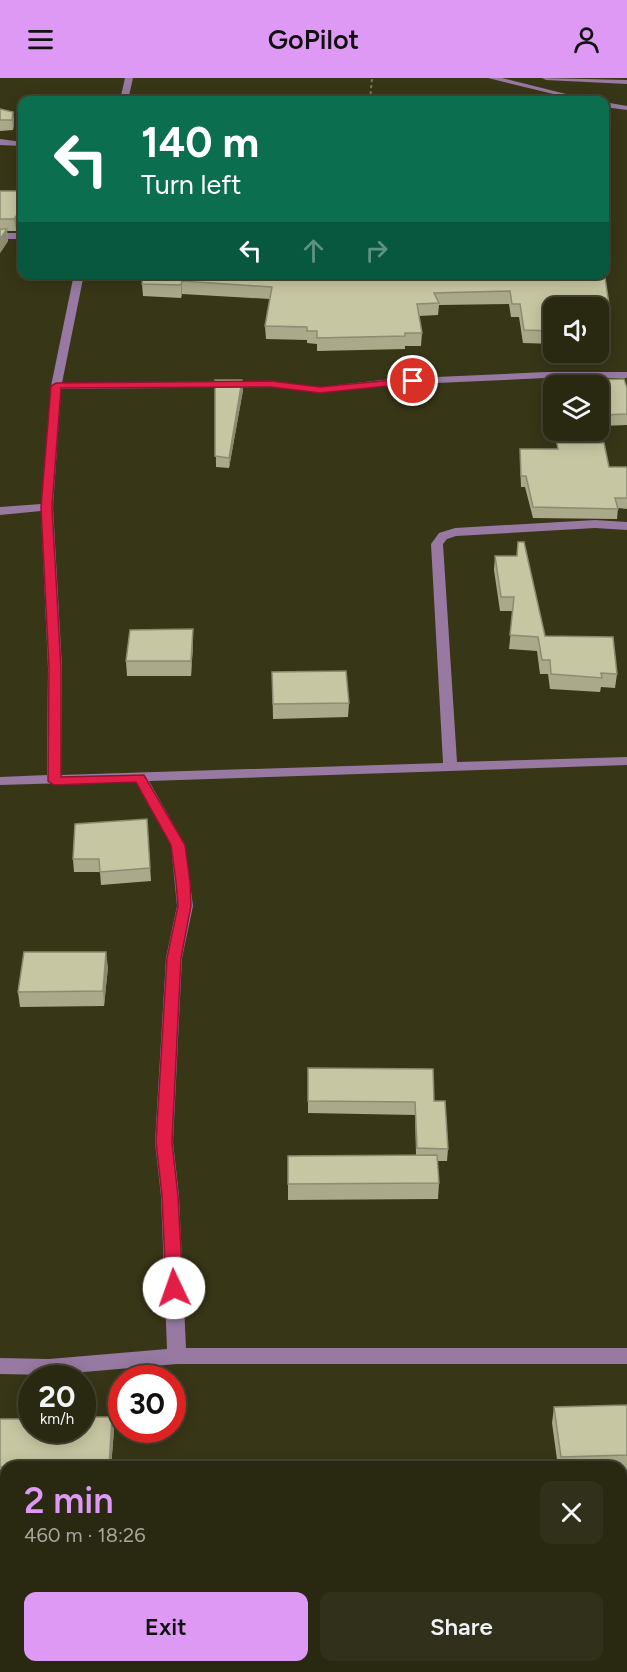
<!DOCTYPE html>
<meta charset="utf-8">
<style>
:root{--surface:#292811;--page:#31301a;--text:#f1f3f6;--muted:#a5a69f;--line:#454431;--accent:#dd99f4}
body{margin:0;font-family:Figtree,sans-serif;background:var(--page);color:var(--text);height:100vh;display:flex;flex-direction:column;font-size:22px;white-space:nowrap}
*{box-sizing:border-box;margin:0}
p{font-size:20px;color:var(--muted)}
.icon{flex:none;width:33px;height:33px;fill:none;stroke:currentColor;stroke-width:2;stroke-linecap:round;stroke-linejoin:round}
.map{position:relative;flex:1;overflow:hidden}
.details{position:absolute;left:0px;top:1383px;width:627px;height:212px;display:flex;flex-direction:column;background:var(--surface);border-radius:18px 18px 0 0;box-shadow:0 3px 15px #0003,0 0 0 2px var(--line)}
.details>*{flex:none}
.banner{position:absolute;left:18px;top:18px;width:591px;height:183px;border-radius:12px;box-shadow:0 3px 15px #0003,0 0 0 2px var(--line);background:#0b6e4f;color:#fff;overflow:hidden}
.fabs{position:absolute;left:543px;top:219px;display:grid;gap:12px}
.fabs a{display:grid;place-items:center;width:66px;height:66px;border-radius:12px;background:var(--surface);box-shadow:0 3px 15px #0003,0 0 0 2px var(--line);font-size:30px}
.speed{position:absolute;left:18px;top:1287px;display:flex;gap:12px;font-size:30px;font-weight:700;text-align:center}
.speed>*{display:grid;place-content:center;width:78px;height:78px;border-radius:50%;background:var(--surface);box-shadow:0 3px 15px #0003,0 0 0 2px var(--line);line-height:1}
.speed small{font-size:15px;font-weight:400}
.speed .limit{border:9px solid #d22;background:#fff;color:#111}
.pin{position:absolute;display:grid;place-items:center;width:51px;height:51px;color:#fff;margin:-26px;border:3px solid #fff;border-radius:50%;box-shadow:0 2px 6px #0007}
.me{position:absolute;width:66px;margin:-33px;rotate:357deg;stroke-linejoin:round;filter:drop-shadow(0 0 4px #0008)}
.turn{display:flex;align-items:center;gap:21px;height:126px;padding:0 24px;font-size:27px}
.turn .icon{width:78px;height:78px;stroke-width:2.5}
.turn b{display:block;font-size:42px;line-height:51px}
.lanes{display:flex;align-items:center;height:57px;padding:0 24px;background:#0003;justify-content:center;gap:30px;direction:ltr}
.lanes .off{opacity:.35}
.round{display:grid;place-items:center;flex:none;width:63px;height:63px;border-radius:12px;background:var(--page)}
.headline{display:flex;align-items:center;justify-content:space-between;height:102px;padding:0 24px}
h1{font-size:36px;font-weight:600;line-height:45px;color:var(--accent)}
.primary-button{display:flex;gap:12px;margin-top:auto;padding:12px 24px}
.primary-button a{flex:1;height:69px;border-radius:12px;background:var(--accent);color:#111;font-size:24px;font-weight:600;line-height:69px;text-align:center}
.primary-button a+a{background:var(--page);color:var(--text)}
header{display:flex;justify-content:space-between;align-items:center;height:78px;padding:0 24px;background:var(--accent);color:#111;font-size:27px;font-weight:600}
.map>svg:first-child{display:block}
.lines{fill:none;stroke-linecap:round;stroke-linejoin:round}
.path{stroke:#79785e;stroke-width:2;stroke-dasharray:3 3;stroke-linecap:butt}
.minor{fill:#9779a1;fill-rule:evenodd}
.wall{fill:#aaaa8b}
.shaded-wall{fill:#8b8b71}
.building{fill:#c6c6a2;stroke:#8b8b71;stroke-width:1.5}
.route{fill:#e11d48;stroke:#92132f;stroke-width:1.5}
</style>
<header><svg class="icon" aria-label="menu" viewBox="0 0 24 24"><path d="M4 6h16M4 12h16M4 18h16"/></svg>GoPilot<svg class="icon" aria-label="person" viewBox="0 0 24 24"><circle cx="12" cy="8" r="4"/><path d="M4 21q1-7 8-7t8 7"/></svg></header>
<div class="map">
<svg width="627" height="1594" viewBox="0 0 627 1594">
<rect width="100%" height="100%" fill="#373617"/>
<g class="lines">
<polyline class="path" points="370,22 372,0"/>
<g class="minor">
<polygon points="125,0 133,0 128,22 120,22"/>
<polygon points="488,0 502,0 590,22 578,22"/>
<polygon points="542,0 627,2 627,6 546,2"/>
<polygon points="604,24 627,28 627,32 604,29"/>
<polygon points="0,61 22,64 22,68 0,67"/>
<rect x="0" y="155" width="22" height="6"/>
<polygon points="74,196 84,196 62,305 271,303 320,309 391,301 546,294 627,294 627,300 546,300 391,307 320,315 271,309 61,311 53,429 62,590 61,697 443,685 431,466 439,455 455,450 595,442 627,444 627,452 595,450 456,458 447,461 443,466 457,684 627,679 627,687 149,703 185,767 193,828 182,880 173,1064 179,1118 186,1270 627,1270 627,1286 177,1286 49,1297 0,1296 0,1280 49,1281 167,1271 161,1118 155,1064 166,880 177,828 171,767 135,703 0,707 0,699 47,697 48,590 41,433 0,437 0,429 41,426 51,308"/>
<polygon points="627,1494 627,1516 621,1519 621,1497"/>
<polygon points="509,1588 532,1588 529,1594 507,1594"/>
</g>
</g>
<g class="wall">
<polygon points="0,31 13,34 14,45 13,52 0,53"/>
<polygon points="0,113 22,113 22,143 16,153 7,153 8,163 0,175"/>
<polygon points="143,196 604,196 610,233 609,245 598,245 598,230 554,230 554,266 523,265 519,239 511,239 509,226 439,227 438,237 419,238 422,255 421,268 405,268 405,271 317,273 317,266 307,265 307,262 266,261 265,248 270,221 182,216 181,220 143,218 142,206"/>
<polygon points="215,302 243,312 229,390 216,389"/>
<polygon points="590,302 627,310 627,347 601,348 598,339 598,308 590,308"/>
<polygon points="557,365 609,389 627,389 627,431 618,430 617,441 533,440 525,409 521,409 520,382 520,371 557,371"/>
<polygon points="495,478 545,558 617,596 615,610 601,609 600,614 550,611 548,596 540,596 537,573 509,571 513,533 500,533 494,492"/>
<polygon points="193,566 191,598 127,598 126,583"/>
<polygon points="272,594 349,625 348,639 273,641"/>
<polygon points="147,741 151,803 101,807 100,794 74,794 73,781"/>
<polygon points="108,889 104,928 20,929 18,914"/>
<polygon points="308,990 434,1023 448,1071 447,1083 437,1083 439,1105 438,1121 288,1122 288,1078 416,1077 415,1037 308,1035"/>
<polygon points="627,1327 627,1393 621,1393 621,1389 558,1389 552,1345 554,1329"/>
<polygon points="112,1339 114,1352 111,1389 6,1389 6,1402 0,1402 0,1341"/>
</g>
<g class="shaded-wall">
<polygon points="13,34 14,45 13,52 12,42"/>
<polygon points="22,130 22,143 16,153 14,141"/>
<polygon points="7,151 8,163 0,175 0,161"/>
<polygon points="182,203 182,216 181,220 181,207"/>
<polygon points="242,302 243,312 229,390 229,380"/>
<polygon points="193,551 193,566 191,598 191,583"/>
<polygon points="106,874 108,889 104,928 103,913"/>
<polygon points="112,1339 114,1352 111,1389 109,1389"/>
</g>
<g class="building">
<polygon points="347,18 346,22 306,22 307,19"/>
<polygon points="0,31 13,34 12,42 0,42"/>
<polygon points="0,113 22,113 22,130 14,141 0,141"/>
<polygon points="0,151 7,151 0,161"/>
<polygon points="604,193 610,233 598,232 598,230 554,230 554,253 524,252 520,226 512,226 510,213 434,215 439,225 417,226 422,255 405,255 405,258 317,260 317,253 307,253 307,249 265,248 272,209 182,203 181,207 142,206 143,196 604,196"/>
<polygon points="624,301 627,310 627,336 603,337 598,325 598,308 592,308 590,302"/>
<polygon points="215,302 242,302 229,380 215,378"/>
<polygon points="557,365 604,365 609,389 627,389 627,420 615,420 618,431 533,429 526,398 521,398 520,371 558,371"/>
<polygon points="518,464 524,464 545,558 613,559 617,596 601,595 602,600 551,596 550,582 542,582 538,559 510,557 514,519 501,519 495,478 517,478"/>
<polygon points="193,551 191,583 126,583 130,552"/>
<polygon points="346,593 349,625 273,626 272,594"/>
<polygon points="147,741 150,790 100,794 99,781 73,781 75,746"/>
<polygon points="24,874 106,874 103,913 18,914"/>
<polygon points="308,990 433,991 434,1023 445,1023 448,1071 417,1070 415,1024 308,1023"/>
<polygon points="437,1077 439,1105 288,1106 288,1078"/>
<polygon points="627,1327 627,1377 561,1379 554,1329"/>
<polygon points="82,1339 112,1339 109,1389 0,1389 0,1341 32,1341 32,1352 82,1352"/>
</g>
<polygon class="route" points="413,300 418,303 417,305 320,315 271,309 61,310 52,429 61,590 61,699 144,697 185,767 190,804 191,828 181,880 172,1064 178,1118 183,1210 180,1214 168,1214 166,1210 162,1118 156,1064 167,880 178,828 176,804 171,767 136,704 54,707 48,703 49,590 41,429 51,308 56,305 271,303 320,309"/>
</svg>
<div class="fabs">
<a><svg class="icon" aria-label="sound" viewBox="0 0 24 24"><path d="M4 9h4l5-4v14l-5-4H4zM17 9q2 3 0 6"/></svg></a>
<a><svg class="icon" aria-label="layers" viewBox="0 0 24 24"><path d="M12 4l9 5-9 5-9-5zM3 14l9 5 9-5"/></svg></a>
</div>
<div class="speed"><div>20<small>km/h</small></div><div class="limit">30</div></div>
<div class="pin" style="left:413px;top:303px;background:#d93025"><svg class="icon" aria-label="arrive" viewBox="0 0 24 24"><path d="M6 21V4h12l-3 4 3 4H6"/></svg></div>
<svg class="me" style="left:174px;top:1210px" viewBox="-20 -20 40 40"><circle r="19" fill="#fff"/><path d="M0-13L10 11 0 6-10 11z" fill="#e11d48"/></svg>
<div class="banner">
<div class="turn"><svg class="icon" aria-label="left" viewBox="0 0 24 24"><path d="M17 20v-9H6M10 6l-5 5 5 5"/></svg><div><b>140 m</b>Turn left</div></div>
<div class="lanes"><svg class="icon" aria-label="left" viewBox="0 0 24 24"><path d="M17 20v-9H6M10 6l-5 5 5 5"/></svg><svg class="icon off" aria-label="ahead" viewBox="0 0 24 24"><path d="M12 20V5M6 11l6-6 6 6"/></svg><svg class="icon off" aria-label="right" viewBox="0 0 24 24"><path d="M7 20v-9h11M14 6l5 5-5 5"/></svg></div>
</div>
<section class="details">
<div class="headline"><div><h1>2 min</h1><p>460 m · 18:26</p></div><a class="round"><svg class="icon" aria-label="close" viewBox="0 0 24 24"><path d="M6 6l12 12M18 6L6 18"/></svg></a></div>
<div class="primary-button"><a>Exit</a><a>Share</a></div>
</section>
</div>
